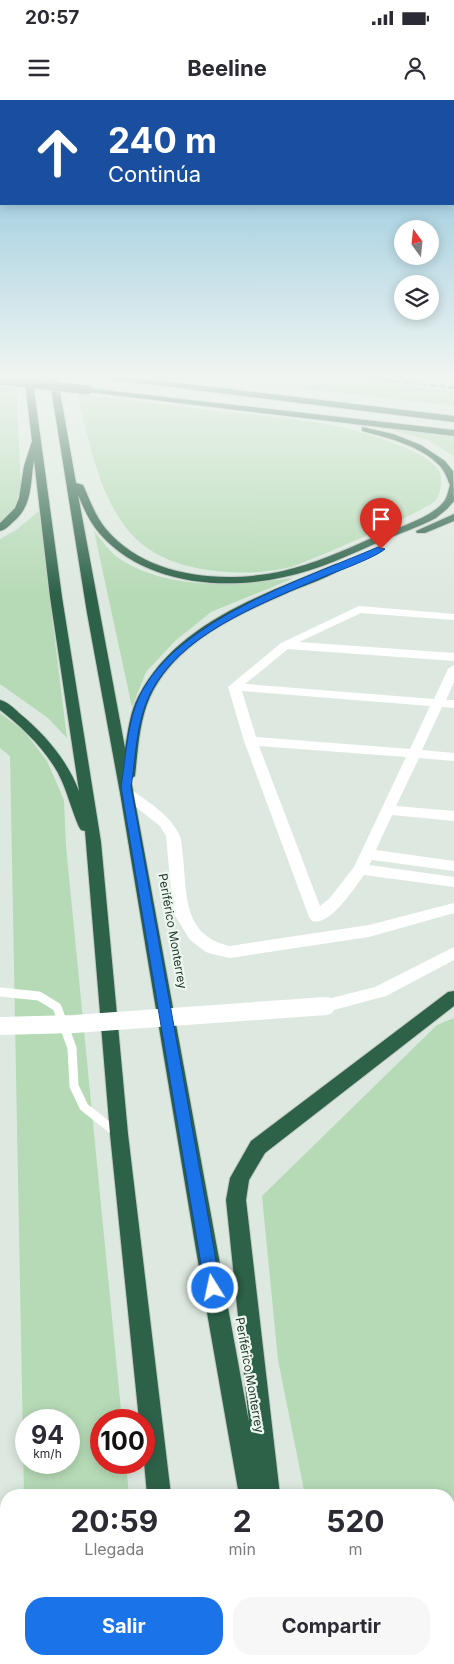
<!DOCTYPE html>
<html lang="es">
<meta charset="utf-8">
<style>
:root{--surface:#fff;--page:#f7f7f7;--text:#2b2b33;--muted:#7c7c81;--accent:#1a73e8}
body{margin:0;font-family:Inter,sans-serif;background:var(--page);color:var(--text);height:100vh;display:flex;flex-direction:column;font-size:19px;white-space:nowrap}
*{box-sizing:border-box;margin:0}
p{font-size:16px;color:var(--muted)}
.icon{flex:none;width:28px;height:28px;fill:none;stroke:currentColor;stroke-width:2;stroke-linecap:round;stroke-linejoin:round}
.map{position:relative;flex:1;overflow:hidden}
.side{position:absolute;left:0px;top:1389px;width:455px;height:176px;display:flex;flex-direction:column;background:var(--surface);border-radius:20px 20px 0 0;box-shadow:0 2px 12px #0003}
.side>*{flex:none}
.guide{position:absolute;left:0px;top:0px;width:455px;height:105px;box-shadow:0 2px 12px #0003;background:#1a4fa0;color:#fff;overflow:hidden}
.needle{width:32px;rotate:345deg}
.tools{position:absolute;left:394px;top:120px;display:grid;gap:10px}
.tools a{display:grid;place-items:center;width:45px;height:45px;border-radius:50%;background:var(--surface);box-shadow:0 2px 12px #0003;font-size:25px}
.speed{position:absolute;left:15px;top:1309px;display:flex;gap:10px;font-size:25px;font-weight:700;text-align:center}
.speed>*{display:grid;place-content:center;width:65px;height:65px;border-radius:50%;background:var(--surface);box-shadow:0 2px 12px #0003;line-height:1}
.speed small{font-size:12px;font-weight:400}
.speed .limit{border:8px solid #d22;background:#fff;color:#111}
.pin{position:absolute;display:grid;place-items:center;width:42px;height:42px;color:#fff;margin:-51px -21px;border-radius:50% 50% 50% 0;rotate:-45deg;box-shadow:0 0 5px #0007}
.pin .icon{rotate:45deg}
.me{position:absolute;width:55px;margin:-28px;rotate:350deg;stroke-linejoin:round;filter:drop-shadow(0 0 4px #0008)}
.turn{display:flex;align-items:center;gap:18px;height:105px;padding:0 25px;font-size:22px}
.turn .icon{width:65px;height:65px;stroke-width:2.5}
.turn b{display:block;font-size:35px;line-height:42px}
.eta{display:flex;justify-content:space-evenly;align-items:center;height:85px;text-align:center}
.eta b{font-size:30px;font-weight:700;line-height:35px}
.primary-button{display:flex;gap:10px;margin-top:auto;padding:10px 25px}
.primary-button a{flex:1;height:58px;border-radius:20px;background:var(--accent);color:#fff;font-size:20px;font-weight:700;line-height:58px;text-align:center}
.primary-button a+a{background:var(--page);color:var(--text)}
.status{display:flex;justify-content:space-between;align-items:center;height:35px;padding:0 25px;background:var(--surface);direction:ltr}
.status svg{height:14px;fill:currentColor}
header{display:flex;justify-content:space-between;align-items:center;height:65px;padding:0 25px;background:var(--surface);font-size:22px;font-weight:700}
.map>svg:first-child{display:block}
.green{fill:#b6dab6;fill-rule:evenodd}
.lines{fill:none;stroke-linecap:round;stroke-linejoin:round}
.motorway-casing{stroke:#c1c7c3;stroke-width:2}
.service{stroke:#fff;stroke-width:9}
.minor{fill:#fff;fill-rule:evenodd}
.tertiary{fill:#fff;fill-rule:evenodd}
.motorway{fill:#2d6248;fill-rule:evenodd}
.rail{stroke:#597365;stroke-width:2.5;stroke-dasharray:6 3;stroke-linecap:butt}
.motorway-bridge-casing{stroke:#c1c7c3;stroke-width:10;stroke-linecap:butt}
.tertiary-bridge{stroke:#fff;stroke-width:18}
.motorway-bridge{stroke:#2d6248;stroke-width:9}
.route{fill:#1a73e8;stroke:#114b97}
.labels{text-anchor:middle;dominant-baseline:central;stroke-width:4.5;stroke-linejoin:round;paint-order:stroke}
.street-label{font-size:12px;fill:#20372a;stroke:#edf6ef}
</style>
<div class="status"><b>20:57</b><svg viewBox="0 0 49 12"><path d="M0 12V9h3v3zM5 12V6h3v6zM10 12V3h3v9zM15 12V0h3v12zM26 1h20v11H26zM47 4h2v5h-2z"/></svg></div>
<header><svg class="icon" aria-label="menu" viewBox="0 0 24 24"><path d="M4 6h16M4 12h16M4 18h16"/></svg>Beeline<svg class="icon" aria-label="person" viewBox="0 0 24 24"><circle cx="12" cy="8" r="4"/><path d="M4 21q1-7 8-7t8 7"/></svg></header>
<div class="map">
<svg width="454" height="1564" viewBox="0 0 454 1564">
<rect width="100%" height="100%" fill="#dde9e0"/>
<g class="green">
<polygon points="154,275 316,275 454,291 454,306 226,280"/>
<polygon points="372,275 454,275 454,285"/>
<polygon points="0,286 16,287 21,387 15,407 0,423"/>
<path d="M77,294C124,300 171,305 219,311C279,318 341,321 398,345C411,350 426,356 436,367C444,375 442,391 436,400C430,409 308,462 291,467C281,469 270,471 260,472C225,474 182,470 152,451C102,421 91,346 77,294Z"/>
<polygon points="379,327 454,336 454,356 428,340"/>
<polygon points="39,411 67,638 48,618 0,584 0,439 16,430"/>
<path d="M94,431C101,439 109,451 117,457C168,492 236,485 294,478L211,512L175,541L146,572L132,607Z"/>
<path d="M0,613L24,631L47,661L64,700L66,746L122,1320H101V1362L126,1363L129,1395H24L10,656L0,648ZM26,1320H69V1362H26Z"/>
<polygon points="454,918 454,1564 340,1564 339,1559 449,1559 449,1395 305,1395 278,1260 262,1096 437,925"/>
<polygon points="27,1559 144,1559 145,1564 27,1564"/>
</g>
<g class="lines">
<g class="motorway-casing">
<g id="motorway">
<path d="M24,275H32L62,497L101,742L128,1034L171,1395H147L144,1361V1320H139L110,1034L85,731L81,730L79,727C71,709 67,690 58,673C44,648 22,627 0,610V600C8,602 14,608 19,613C45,634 67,660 79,691L50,497L34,360C30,383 33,406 13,422C9,426 5,430 0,431V423L15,408L19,398L24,366L32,341Z"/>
<path d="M49,275H57L76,383L83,385C90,400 95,416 106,429C147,478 223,484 283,471C313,464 343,451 372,438C392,429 432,419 445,400C448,395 448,390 450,385C447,378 445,371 439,365C419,345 388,338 362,331V327L393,334L421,345L445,361L453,371L454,401L447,409L436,418C419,427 401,433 384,440C351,454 319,470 284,477C223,491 144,484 100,434C90,423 84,409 78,395L125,648C128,631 130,612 138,597C176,522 265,494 336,464H344L345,466C337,475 300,487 287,493C235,516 175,543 150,597C139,622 138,650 135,676L131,679L249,1322L226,1100L230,1078L251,1041L448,892L454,891V906L265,1053L249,1080L246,1100L280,1395H239L196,1150L120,693L87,513Z"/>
<polygon points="86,275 112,275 454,316 454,322 90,277"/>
<polygon points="85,288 454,330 454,336 88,292 84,290"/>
<polygon points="454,414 454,421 425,433 417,433 416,431"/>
<rect x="164" y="1559" width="26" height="5"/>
<polygon points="267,1559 293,1559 294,1564 268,1564"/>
</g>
</g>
<polyline class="service" points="0,892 39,896 57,907 72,948 74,986 84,1007 117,1033"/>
<g class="minor">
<path d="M359,506L454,514V520L361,513L299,542L454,553V561L288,549L245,584L434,599L448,569L454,565V582L446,600H454V608L442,607L422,650L454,653V661L419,658L396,706L454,711V721L392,715L376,750L454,761V771L372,760L369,765L454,777V787L364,775C354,788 330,827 312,821L309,817L244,641L228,587L281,543ZM242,591L430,606L410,649L256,637ZM259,646L406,657L354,767L329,799L320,806Z"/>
<path d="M127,689L132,690C149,703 169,714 179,734C182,740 182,750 183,757C187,795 183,836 230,846L369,825L454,803V813L369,837L230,858L212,854L206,852L190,840L173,812L166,736L160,726L122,696L120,693L122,690Z"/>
</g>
<polygon class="tertiary" points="454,847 454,860 386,896 326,912 320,911 318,906 320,901 375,887"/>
<use href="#motorway" class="motorway"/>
<polyline class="rail" points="341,275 454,288"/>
<g class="motorway-bridge-casing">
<polyline id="motorway-bridge" points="0,280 88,290"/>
</g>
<polyline class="tertiary-bridge" points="0,926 74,924 326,906"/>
<use href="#motorway-bridge" class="motorway-bridge"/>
</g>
<linearGradient id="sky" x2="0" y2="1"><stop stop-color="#81beda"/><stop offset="0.56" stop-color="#f0f5f1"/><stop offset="1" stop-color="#f0f5f1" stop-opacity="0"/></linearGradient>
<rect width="454" height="494" fill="url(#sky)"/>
<path class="route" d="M378,447L385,449C373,459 332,473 316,480C258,505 179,535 150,594C136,622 136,657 131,687L221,1188L218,1193L213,1195L207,1193L205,1188L121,687C126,657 127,622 140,595C178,519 304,479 378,447Z"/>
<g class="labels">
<g class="street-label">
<text transform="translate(173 831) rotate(80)">Periférico Monterrey</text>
<text transform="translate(250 1275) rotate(80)">Periférico Monterrey</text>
</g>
</g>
</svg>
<div class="tools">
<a><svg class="needle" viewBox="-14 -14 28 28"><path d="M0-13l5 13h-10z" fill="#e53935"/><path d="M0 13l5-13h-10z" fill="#7c7c81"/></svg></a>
<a><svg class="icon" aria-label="layers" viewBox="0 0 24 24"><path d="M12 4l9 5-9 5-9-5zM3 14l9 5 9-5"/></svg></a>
</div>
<div class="speed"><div>94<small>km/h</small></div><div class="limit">100</div></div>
<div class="pin" style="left:381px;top:449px;background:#d93025"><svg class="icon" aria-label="arrive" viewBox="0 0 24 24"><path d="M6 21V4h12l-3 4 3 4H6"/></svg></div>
<svg class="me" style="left:213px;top:1188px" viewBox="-20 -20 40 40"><circle r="17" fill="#1a73e8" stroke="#fff" stroke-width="3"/><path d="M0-11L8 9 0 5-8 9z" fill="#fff"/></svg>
<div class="guide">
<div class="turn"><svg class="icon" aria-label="ahead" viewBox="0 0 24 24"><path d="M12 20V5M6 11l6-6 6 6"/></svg><div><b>240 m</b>Continúa</div></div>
</div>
<section class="side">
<div class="eta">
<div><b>20:59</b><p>Llegada</p></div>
<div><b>2</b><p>min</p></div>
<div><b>520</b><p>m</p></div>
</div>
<div class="primary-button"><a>Salir</a><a>Compartir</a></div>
</section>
</div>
